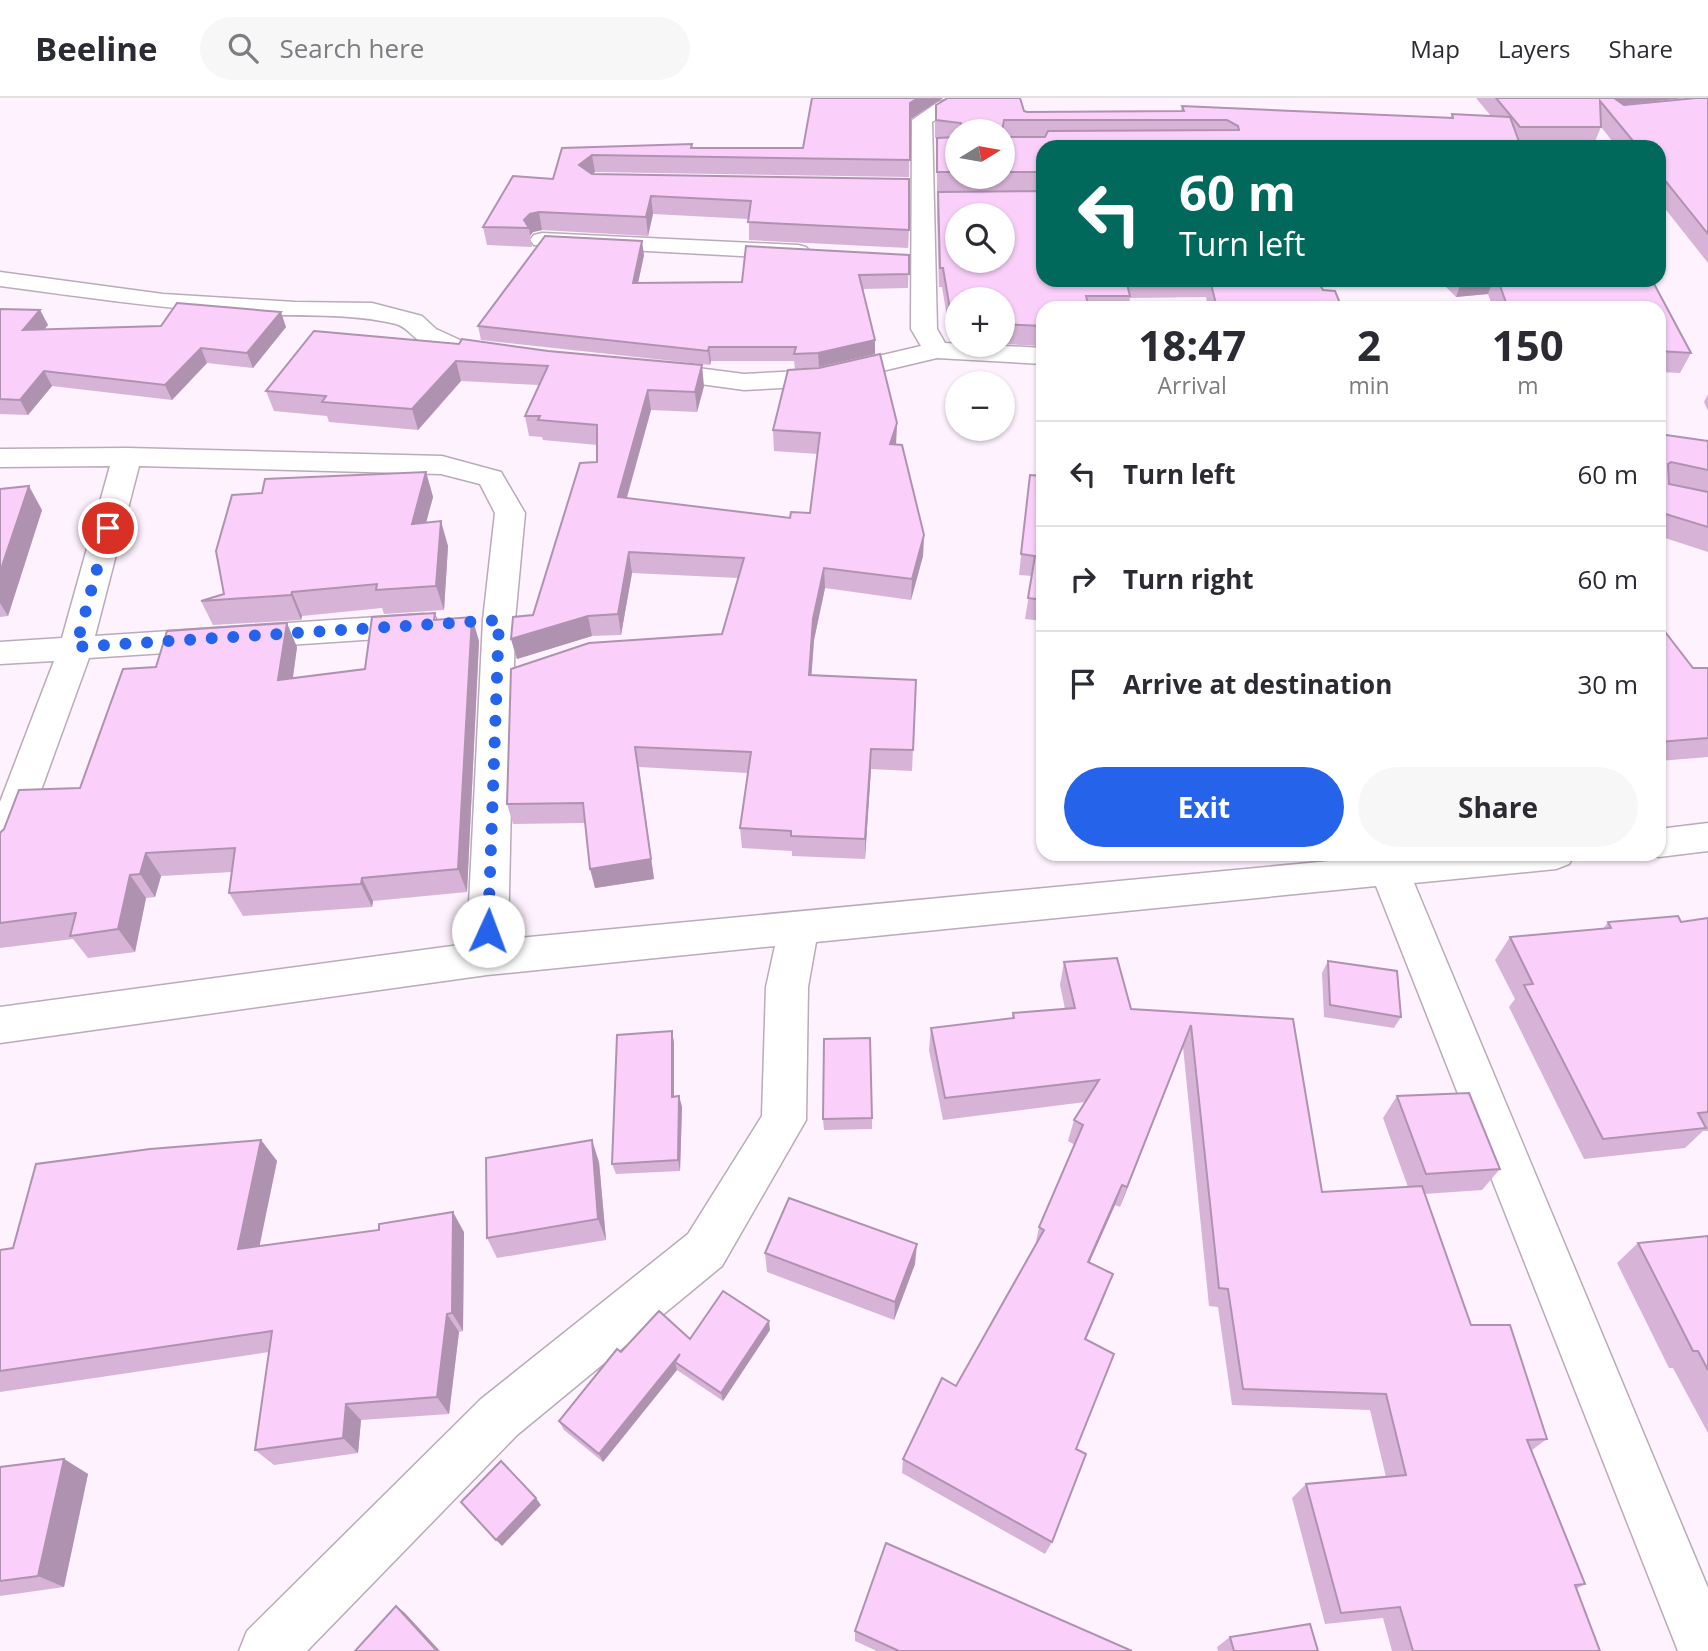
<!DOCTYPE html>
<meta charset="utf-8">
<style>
:root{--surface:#fff;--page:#f7f7f7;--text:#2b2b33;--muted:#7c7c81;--line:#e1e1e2;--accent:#2563eb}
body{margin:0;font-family:"Open Sans",sans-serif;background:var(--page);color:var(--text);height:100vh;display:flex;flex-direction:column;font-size:26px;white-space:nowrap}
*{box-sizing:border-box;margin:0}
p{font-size:23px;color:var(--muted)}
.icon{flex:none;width:38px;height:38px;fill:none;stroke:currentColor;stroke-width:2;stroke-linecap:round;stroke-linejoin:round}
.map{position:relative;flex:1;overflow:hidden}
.panel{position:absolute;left:1036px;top:203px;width:630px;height:560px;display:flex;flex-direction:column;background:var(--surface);border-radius:21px;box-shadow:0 2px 5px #0004}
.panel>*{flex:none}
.hud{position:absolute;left:1036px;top:42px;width:630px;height:147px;border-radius:21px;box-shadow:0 2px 5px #0004;background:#00695c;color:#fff;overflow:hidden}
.needle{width:46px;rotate:79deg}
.buttons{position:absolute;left:945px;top:21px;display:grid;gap:14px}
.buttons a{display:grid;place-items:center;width:70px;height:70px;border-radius:50%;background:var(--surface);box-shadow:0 2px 5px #0004;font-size:35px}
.pin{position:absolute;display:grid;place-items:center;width:60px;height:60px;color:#fff;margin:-30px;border:4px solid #fff;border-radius:50%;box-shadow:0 2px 7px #0007}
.me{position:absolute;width:77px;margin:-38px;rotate:2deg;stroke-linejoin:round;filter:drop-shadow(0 0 5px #0008)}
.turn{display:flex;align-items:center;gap:24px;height:147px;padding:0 28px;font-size:32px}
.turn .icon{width:91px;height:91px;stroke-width:2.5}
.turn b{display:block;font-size:49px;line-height:60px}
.eta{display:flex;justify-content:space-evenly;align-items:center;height:119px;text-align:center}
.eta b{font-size:42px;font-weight:700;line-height:49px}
.cta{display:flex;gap:14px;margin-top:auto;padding:14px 28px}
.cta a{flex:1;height:80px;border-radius:42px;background:var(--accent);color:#fff;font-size:28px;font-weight:700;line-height:80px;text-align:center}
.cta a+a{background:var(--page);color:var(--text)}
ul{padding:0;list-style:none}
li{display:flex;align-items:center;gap:21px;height:105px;padding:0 28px;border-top:2px solid var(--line)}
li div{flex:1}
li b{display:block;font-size:26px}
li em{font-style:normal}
header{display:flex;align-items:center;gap:42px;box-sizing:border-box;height:98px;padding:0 35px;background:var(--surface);border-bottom:2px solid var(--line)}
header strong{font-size:33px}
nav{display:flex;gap:38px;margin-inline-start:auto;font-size:24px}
.search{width:490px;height:63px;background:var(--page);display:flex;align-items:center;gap:18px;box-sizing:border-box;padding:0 24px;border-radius:38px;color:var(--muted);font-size:26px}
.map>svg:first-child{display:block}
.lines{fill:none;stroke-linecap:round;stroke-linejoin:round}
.minor-casing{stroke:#b9abb8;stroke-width:3}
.minor{fill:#fff;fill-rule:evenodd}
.wall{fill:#d7b3d8;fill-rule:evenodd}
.shaded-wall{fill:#af92b0}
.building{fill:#fad0fb;stroke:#af92b0;stroke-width:2;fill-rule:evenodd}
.route{stroke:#2563eb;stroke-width:12;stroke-dasharray:0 21.6}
</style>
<header>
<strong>Beeline</strong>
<div class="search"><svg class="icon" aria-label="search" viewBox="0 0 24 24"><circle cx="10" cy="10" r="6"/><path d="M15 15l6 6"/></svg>Search here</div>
<nav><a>Map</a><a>Layers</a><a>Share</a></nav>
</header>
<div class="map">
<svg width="1708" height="1553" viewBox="0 0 1708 1553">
<rect width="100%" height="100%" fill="#fef2fe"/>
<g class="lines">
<g class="minor-casing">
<g id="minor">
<polygon points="954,0 994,0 991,4 951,13 932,24 937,231 945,245 1043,250 1043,266 937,260 819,288 744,292 642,278 638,272 642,266 651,264 744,276 819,272 921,248 911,231 912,22 938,4"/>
<polygon points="542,135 798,147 806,149 810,154 806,159 798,161 534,147 530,142 534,137"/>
<path d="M0,174L163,196L295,204L372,205L422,218L436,231L460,242L503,248L507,254L503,260C478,266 438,256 417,241C409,235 406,229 396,226C347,214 293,219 243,216C161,210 81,199 0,188Z"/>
<polygon points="127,350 442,358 501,374 525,415 515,522 508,841 1403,756 1575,756 1569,766 1556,771 1414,785 1708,1490 1708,1553 1678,1553 1376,788 816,844 808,889 806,1022 722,1168 517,1337 307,1553 239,1553 247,1533 481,1301 688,1136 762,1018 766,889 775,848 487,877 0,945 0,909 467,846 483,522 495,415 480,386 441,376 139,368 95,538 423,516 435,519 439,527 435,535 423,538 89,560 19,753 13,763 0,768 0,704 54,563 0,566 0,544 62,540 110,368 0,369 0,351"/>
<polygon points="1708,725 1708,753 1659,759 1648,756 1659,756 1659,731"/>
</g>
</g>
<use href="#minor" class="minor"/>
</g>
<g class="wall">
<polygon points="943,0 910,22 909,79 595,74 593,76 909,132 908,150 749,142 749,121 653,116 648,138 542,132 533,134 530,138 532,149 487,147 483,129 553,81 562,50 803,50"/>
<path d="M1476,0H1684L1623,7H1624L1708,0V165L1659,103V49H1617L1601,29L1594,46L1043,49V93H937V40H935V25L936,7L1027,14L1181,13L1182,8L1451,20L1452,16L1491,18ZM957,33H1003V79H957Z"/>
<polygon points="938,94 1043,182 1317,182 1323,192 1342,210 1208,210 1206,199 1130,200 1128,210 1043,210 1043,248 1003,246 1003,201 957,201 957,243 951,243 942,189 939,189 937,113"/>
<polygon points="644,157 638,185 742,184 909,157 908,190 863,191 875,256 819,269 795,271 794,263 711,263 710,267 481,242 478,228"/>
<polygon points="1439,182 1652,182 1691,255 1680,275 1659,274 1659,210 1493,210 1488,196 1456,199"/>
<polygon points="0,211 40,212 48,227 43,232 286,229 253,270 207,265 172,302 52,288 28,317 0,316"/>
<polygon points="314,233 704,288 697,314 651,312 627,400 790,420 810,415 818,356 774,353 773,332 897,325 896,347 924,437 923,458 911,502 825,490 814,542 811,577 916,582 912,673 871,671 865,761 792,758 792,753 742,750 740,730 748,675 639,669 654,781 595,790 585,725 513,726 507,706 722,536 738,480 632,475 621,537 592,538 517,561 511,541 533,517 597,364 597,347 543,342 542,339 529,338 525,318 539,287 461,283 418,332 329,324 327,318 274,313 266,293"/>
<polygon points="1708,296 1708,313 1704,304"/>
<polygon points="1659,336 1708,343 1708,454 1659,438"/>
<polygon points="426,374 433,399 426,425 448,448 444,512 384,516 382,510 302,518 301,522 213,527 201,503 224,496 262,395"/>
<polygon points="1030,377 1043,378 1043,523 1025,521 1032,478 1019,477"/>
<polygon points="0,391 42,412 8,518 0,519"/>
<polygon points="437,522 479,543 467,794 373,803 372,809 243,818 229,795 232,774 161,778 155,799 146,800 135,854 88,860 73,841 0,850 0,735 4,731 80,690 156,569 297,549 293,580 365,571"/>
<polygon points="1659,526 1693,570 1708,570 1708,659 1659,663"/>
<polygon points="1708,820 1708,1033 1703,1033 1685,1050 1584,1061 1509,909 1515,901 1495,862 1510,839 1603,831 1608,824 1681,824"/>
<polygon points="1328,863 1401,919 1394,930 1324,919 1322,875"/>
<polygon points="1064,864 1131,911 1293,921 1322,1094 1408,1089 1383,1020 1397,998 1500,1071 1482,1092 1424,1096 1471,1227 1547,1341 1532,1352 1585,1486 1576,1491 1600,1553 1392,1553 1383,1520 1325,1526 1292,1400 1306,1386 1386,1379 1370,1312 1232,1307 1218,1209 1209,1208 1183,949 1120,1109 1115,1107 1089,1165 1106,1195 1086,1242 1076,1351 1052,1444 1045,1456 902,1375 903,1361 956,1288 1035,1149 1039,1129 1075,1047 1068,1043 1074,1022 1085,1004 943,1022 929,952 931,930 1012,920 1013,915 1065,911 1060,887"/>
<polygon points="672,933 674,945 674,998 679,998 682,1009 680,1073 616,1076 612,1066"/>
<polygon points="872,1020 872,1031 824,1032 823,1021"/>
<polygon points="261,1042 277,1063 259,1148 464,1134 463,1233 459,1234 449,1316 361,1322 358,1355 274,1367 255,1352 269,1254 0,1294 0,1152 13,1150"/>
<polygon points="599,1064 606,1142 497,1160 487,1140"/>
<polygon points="1708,1138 1708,1335 1673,1270 1669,1270 1617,1165 1638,1145"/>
<polygon points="765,1155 915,1166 894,1222 767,1174"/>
<polygon points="770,1232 723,1303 677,1272 603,1364 564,1332 559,1323 621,1254 690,1241"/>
<polygon points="64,1361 88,1376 64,1489 0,1498 0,1369"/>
<polygon points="855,1533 1132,1553 877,1553 855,1543"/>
<polygon points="1230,1539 1318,1553 1218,1553 1217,1549"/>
</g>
<g class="shaded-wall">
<polygon points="918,0 943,0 909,22 910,5"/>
<polygon points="1612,0 1684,0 1618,7"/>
<polygon points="592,57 595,74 582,85 579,67"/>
<polygon points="651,98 653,116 648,138 646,119"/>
<polygon points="539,114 542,132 533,134 530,138 529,130 524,122 530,116"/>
<polygon points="642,143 644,157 635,199 633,185"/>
<polygon points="1462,182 1493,182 1488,196 1456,199"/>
<polygon points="40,212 48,227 30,247 23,232"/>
<polygon points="281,214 286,229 253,270 247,255"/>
<polygon points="875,242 875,256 819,269 818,255"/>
<polygon points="709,249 711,263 710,267 708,253"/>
<polygon points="201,250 207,265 172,302 165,287"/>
<polygon points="456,263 461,283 418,332 412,311"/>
<polygon points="702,267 704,288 697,314 695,294"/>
<polygon points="44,273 52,288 28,317 20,302"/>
<polygon points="648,292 651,312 621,420 618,399"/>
<polygon points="897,325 896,345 889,367 890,346"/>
<polygon points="426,374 433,399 419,450 412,426"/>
<polygon points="29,388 42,412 8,518 0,505 0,474"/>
<polygon points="441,423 448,448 444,512 436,488"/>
<polygon points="924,437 923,458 911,502 912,481"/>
<polygon points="629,454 632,475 621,537 618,516"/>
<polygon points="824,470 825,490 814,542 810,598 809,577 813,521"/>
<polygon points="292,494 302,518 301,522 291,497"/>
<polygon points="588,518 592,538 517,561 511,541"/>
<polygon points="472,519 479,543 467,794 458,771"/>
<polygon points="287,525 297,549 289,606 278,582"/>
<polygon points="635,649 654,781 595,790 590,771"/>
<polygon points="871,651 871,671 865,761 865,741"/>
<polygon points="146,755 161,778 155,799 140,776"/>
<polygon points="130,777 146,800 135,854 118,831"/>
<polygon points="362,780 373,803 372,809 361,786"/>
<polygon points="1191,927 1183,949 1120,1109 1127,1089"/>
<polygon points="672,933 674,945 674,1010 672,999"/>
<polygon points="679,998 682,1009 680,1073 678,1062"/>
<polygon points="261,1042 277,1063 255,1170 238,1151"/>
<polygon points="592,1042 599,1064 606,1142 598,1121"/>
<polygon points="1122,1087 1115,1107 1081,1183 1088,1164"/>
<polygon points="453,1114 464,1134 463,1233 452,1215"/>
<polygon points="917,1146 915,1166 894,1222 895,1204"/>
<polygon points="447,1216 459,1234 449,1316 437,1299"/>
<polygon points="769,1223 770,1232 723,1303 721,1295"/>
<polygon points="680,1256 675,1264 677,1272 603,1364 599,1356"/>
<polygon points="346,1306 361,1322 358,1355 343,1340"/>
<polygon points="64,1361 88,1376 64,1489 38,1478"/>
<polygon points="536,1400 541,1407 502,1448 496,1442"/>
<polygon points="396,1508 404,1514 440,1553 437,1553"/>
</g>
<g class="building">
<polygon points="812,0 918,0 910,5 910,62 592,57 579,67 592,76 909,81 909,132 748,124 751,103 651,98 646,119 539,114 530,116 524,122 529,130 483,129 513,78 553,81 562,50 692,46 691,50 803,50"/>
<polygon points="948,0 1020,0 1024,13 1027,14 1184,13 1182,8 1453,20 1452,16 1510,19 1521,49 1043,49 1043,74 1003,74 1003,37 1005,39 1045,39 1048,33 1239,32 1238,28 1227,22 1004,22 1002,33 960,33 961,25 936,22 936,7"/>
<polygon points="1496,0 1614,0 1624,7 1696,0 1708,0 1708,136 1659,75 1659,49 1638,49 1600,3 1601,29 1520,29"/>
<polygon points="957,39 957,74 937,74 937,40"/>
<path d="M1043,93V182H1126L1130,198H1086L1089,210H1043V228L1003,226V201H957V223H952L943,170H940L938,94ZM957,117H1003V163H957Z"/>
<polygon points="545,138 642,143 633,185 742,184 746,148 909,157 909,176 859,177 875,242 818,255 794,256 796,249 709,249 708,253 478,228"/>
<polygon points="1210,182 1317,182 1323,192 1335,193 1342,210 1217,210"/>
<polygon points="1498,182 1652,182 1691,255 1659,253 1659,210 1508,210"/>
<polygon points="177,205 281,214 247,255 201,250 165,287 44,273 20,302 0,301 0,211 40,212 23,232 161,228"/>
<polygon points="314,233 459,246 462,241 548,253 702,267 695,294 648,292 618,399 790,420 791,414 810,415 820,335 773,332 788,272 819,270 880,256 897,325 890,346 902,347 924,437 912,481 824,470 813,521 809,577 916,582 913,652 871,651 865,741 791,738 791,733 740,730 751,654 635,649 651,761 590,771 583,705 507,706 511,571 589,545 722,536 744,460 629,454 618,516 588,518 511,541 513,519 533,517 580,365 597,364 597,327 538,322 540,318 525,318 548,268 456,263 412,311 322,304 326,298 266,293"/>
<polygon points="1659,336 1708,343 1708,372 1671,364 1668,366 1669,386 1708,394 1708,429 1659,414"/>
<polygon points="426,374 412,426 441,423 436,488 376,492 377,486 292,494 291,497 201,503 224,496 216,453 232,397 262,395 265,381"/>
<polygon points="1030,377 1043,378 1043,502 1028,500 1035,458 1021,456"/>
<polygon points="29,388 0,474 0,391"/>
<polygon points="435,515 434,522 472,519 458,771 362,780 361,786 229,795 235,750 146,755 140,776 130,777 118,831 70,838 76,815 0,825 0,735 4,731 19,692 80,690 123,571 156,569 167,533 287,525 278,582 365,571 372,519"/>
<polygon points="1659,526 1693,570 1708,570 1708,640 1659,644"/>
<polygon points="1678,818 1681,824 1708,820 1708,1014 1698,1015 1706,1030 1603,1041 1524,887 1533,886 1510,839 1611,830 1608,824"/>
<polygon points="1117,860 1131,911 1293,921 1322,1094 1422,1088 1471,1227 1510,1227 1547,1341 1527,1342 1585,1486 1575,1487 1600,1553 1413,1553 1400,1509 1341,1515 1306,1386 1406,1377 1386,1296 1243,1291 1228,1191 1219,1190 1191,927 1127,1089 1122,1087 1088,1164 1113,1176 1085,1241 1114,1256 1076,1351 1086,1356 1052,1444 903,1361 942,1280 956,1288 1044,1132 1039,1129 1083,1027 1074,1022 1099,982 945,1000 931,930 1014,920 1013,915 1075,910 1064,864"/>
<polygon points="1328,863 1397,873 1401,919 1330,907"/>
<polygon points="672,933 672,999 679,998 678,1062 612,1066 617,937"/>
<polygon points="870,940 872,1020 823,1021 824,941"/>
<polygon points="1469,995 1500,1071 1426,1076 1397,998"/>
<polygon points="261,1042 238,1151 379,1132 379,1126 453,1114 452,1215 447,1216 437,1299 346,1306 343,1340 255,1352 272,1233 0,1273 0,1152 13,1150 36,1066 150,1051"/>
<polygon points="592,1042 598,1121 487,1140 486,1060"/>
<polygon points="789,1100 917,1146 895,1204 765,1155"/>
<polygon points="1708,1138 1708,1272 1698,1253 1693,1253 1638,1145"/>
<polygon points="723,1193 769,1223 721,1295 675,1264 680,1256 599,1356 559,1323 617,1251 621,1254 659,1213 690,1241"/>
<polygon points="64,1361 38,1478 0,1483 0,1369"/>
<polygon points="501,1363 536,1400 496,1442 461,1404"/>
<polygon points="886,1445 1132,1553 899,1553 855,1533"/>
<polygon points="396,1508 437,1553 355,1553"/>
<polygon points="1310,1526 1318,1553 1234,1553 1230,1539"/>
</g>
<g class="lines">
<polyline class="route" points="108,430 76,549 499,522 488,833"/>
</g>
</svg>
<div class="buttons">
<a><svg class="needle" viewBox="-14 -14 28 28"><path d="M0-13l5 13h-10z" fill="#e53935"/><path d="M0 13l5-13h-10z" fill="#7c7c81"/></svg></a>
<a><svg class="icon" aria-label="search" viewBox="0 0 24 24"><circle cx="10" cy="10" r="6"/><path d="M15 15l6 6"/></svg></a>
<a>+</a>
<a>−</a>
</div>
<div class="pin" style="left:108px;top:430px;background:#d93025"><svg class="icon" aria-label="arrive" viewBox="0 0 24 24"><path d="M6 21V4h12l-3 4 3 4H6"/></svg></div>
<svg class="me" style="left:488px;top:833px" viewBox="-20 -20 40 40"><circle r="19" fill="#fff"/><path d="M0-13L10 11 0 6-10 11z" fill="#2563eb"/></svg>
<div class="hud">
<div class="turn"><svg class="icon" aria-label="left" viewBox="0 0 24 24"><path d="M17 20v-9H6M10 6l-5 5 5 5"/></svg><div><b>60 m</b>Turn left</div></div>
</div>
<section class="panel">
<div class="eta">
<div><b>18:47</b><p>Arrival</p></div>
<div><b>2</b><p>min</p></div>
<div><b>150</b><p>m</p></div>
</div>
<ul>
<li><svg class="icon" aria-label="left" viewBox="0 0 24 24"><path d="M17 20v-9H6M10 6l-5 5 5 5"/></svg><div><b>Turn left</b></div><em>60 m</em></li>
<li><svg class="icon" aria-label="right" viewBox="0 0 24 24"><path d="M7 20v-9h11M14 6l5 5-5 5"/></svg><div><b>Turn right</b></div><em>60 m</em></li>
<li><svg class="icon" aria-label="arrive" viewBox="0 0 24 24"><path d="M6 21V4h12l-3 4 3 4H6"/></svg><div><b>Arrive at destination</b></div><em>30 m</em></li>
</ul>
<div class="cta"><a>Exit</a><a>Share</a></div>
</section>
</div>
